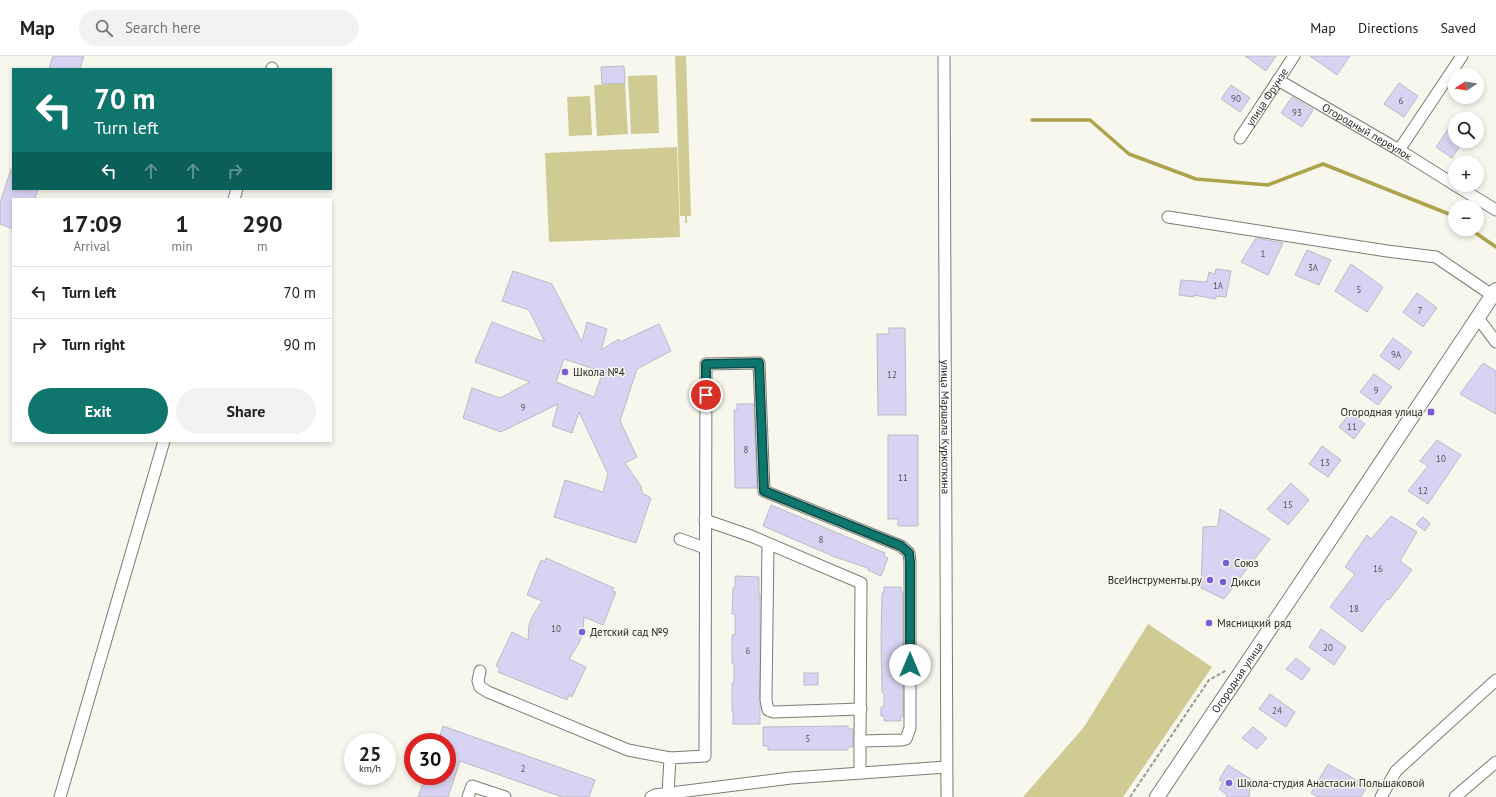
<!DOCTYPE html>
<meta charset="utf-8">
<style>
:root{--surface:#fff;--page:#f2f2f2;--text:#222;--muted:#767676;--line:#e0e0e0;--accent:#0f766e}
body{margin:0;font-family:"PT Sans",sans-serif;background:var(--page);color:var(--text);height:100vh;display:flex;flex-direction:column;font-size:15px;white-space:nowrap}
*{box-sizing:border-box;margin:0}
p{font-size:13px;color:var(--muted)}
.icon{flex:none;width:22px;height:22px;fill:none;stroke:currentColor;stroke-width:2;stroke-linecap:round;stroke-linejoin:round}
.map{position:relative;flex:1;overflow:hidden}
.side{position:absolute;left:12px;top:142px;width:320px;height:244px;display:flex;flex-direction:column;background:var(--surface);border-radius:0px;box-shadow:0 2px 6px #0003}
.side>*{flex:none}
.guide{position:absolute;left:12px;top:12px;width:320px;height:122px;border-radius:0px;box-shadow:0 2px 6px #0003;background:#0f766e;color:#fff;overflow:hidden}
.needle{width:26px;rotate:258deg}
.buttons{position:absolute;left:1448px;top:12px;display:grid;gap:8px}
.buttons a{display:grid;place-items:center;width:36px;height:36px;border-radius:50%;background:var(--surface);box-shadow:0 2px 6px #0003;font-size:20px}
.speed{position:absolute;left:344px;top:677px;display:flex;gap:8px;font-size:20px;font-weight:700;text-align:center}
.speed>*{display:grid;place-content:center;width:52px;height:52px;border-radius:50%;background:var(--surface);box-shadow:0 2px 6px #0003;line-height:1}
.speed small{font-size:10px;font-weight:400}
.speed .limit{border:6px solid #d22;background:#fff;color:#111}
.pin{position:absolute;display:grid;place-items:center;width:34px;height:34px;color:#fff;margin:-17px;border:2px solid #fff;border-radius:50%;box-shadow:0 1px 4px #0007}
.me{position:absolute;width:44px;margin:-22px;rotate:0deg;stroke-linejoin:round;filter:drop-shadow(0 0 3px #0008)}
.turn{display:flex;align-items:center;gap:14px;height:84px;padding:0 16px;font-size:18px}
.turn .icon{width:52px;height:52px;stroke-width:2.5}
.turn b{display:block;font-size:28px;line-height:34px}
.lanes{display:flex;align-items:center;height:38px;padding:0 16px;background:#0003;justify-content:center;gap:20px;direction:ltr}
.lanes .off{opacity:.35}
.eta{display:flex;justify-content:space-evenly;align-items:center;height:68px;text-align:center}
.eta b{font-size:24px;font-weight:600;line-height:28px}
.action{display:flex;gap:8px;margin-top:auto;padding:8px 16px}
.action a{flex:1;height:46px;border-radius:24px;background:var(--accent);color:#fff;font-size:16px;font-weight:600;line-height:46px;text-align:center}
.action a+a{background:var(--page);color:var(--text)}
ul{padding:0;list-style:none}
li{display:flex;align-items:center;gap:12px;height:52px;padding:0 16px;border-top:1px solid var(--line)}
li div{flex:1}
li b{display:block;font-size:15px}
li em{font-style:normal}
header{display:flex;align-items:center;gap:24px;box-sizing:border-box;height:56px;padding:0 20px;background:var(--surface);border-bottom:1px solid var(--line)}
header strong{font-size:19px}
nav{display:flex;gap:22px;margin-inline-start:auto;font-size:14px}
.search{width:280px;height:36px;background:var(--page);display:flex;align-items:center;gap:10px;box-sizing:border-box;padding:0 14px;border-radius:22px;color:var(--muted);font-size:15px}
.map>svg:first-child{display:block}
.green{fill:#d0cb92}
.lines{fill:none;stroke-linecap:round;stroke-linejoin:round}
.stream{stroke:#aca34d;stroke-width:3.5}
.building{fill:#d7d3f2;stroke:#bcbbc4;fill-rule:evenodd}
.minor-casing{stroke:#7c7c73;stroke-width:13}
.major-casing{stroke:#7c7c73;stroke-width:16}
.path{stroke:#9a9992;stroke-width:2;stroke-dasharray:4 2;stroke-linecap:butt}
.minor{stroke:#fff;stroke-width:11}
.major{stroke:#fff;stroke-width:14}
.route-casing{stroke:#0a4d48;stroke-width:10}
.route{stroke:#0f766e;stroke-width:7}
.poi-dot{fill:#7b5cd6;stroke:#f8f7ee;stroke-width:1.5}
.labels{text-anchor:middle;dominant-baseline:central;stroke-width:3;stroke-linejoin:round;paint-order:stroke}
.number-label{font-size:9px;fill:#545358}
.street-label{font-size:11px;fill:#282824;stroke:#f8f7ee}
.poi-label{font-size:11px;fill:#282824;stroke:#f8f7ee;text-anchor:start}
</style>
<header>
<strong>Map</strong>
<div class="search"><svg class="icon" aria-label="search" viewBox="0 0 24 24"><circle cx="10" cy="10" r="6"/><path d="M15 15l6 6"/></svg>Search here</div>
<nav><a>Map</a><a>Directions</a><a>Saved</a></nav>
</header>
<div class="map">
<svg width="1496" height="741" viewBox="0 0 1496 741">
<rect width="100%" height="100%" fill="#f8f7ee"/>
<g class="green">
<polygon points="675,0 686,0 691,160 687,160 687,167 685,167 685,160 680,160"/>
<polygon points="657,19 659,77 631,78 628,20"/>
<polygon points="625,27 628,78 597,80 594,29"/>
<polygon points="590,40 592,79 569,80 567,41"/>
<polygon points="677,91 680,181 549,186 545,97"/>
<polygon points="1148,568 1212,611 1123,741 1023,741 1084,671"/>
</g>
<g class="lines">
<g class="stream">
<polyline points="1032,64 1090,64 1129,98 1196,123 1268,129 1323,108 1449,158 1455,163"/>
<polyline points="1470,173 1496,191"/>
</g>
</g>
<g class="building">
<polygon points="53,0 84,0 80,13 49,13"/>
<polygon points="1245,0 1276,0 1266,15"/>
<polygon points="1310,0 1350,0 1337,19"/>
<polygon points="624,10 625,27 602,28 601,11"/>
<polygon points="1399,27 1418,40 1404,61 1384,48"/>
<polygon points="1231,29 1250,42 1240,56 1221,43"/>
<polygon points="1292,41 1313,54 1302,71 1281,57"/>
<polygon points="1455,63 1455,85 1463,85 1452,102 1436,91"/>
<polygon points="11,113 13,113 13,133 38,133 35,143 13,143 13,173 0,168 0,147"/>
<polygon points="1256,182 1283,187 1268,219 1241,206"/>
<polygon points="1307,194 1331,204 1319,229 1295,219"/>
<polygon points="1351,208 1383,231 1367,256 1335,235"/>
<polygon points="1216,213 1231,215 1226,241 1216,240 1216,243 1194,239 1194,241 1179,239 1181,224 1207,226 1209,216 1215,218"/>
<path d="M513,215L552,228L582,286L587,266L607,273L601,294L619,283L620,286L659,268L671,295L637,313L620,365L637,401L625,407L641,430L642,437L651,442L636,487L554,461L565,424L603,436L608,418L579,356L572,377L552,370L558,348L501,376L463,362L472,332L500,342L530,326L475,306L492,266L545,286L529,254L502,245ZM564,303L603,316L594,341L556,326Z"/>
<polygon points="1417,237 1437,252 1423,271 1403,256"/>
<polygon points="889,272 905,272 906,359 878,359 877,278 889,278"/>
<polygon points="1393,282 1412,296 1399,314 1380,300"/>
<polygon points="1483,307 1496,315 1496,358 1460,338"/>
<polygon points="1374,318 1392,331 1378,349 1360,336"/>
<polygon points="737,348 754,348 757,432 735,432 734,354 737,354"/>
<polygon points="1350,357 1365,368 1354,383 1339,371"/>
<polygon points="888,379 918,379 918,470 898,470 898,463 888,463"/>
<polygon points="1437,384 1461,399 1428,448 1408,435 1428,410 1420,405"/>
<polygon points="1322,390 1341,404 1328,421 1309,408"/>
<polygon points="1291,427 1309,444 1288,469 1267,453"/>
<polygon points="771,449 885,497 884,500 888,502 881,520 868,514 868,512 835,501 763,470"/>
<polygon points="1220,453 1270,483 1224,543 1201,532 1203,471 1218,470"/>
<polygon points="1391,460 1417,476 1400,505 1412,514 1389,544 1387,543 1362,576 1330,551 1355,518 1345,511 1367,479 1371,483"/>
<polygon points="1423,461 1430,467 1425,475 1416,468"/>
<polygon points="546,502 614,532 612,535 616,536 603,569 584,561 583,576 579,587 569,603 586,611 572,641 569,639 567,644 498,616 500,612 496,610 512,576 528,584 529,569 532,561 542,545 527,539 541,504 545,506"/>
<polygon points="735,520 759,521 759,538 760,538 760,668 733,668 733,655 732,655 732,627 734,627 734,607 732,607 732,579 735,579 735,558 732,558 733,532 735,532"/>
<polygon points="884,531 901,531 901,536 903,536 903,660 901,660 901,665 884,665 884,660 881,660 881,651 884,651 884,638 882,636 881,581 882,537 884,537"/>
<polygon points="1321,573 1346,591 1334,609 1309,591"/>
<polygon points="1296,602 1310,613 1302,624 1286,613"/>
<rect x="804" y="617" width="14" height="12"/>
<polygon points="1270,638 1295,656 1286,671 1259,653"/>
<polygon points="443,670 595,724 589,741 562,741 460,705 448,741 418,741 426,720 447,720 447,686 438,686"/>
<polygon points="848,670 848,673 853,673 853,691 848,691 848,694 768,694 768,690 763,690 763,671"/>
<polygon points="1253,671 1267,682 1257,693 1242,682"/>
<polygon points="1328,708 1367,730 1361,741 1318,741 1311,737"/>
<polygon points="1228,709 1254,725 1250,733 1249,741 1227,741 1226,738 1219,733 1223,726 1219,724"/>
</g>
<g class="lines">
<g class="minor-casing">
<g id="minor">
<path id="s1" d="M944,0L947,741"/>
<polyline points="272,13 272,12"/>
<path id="s2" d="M1278,24L1399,94L1455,129"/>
<path id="s3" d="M1240,82L1294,0"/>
<polyline points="1399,94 1462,0"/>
<polyline points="1455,129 1496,154"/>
<polyline points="234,143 237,133"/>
<polyline points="1168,161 1387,195 1436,201 1492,239"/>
<polyline points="1478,262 1496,286"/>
<polyline points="705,464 751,480 861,527 860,685"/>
<polyline points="680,483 705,492"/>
<polyline points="768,488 766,644 768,654 773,656 861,653"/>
<polyline points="480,615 478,625 480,631 488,636 628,694 670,702"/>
<polyline points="668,738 670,702 705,700 706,308 759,307 764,435 901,490 909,497 910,506 910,672 906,683 902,684 860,685 860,717"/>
<polyline points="60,741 164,385"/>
<polyline points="468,741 472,730 505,741"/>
<polyline points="651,741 655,739 791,722 946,711"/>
<polyline points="1381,741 1396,715 1496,624"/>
<polyline points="1455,741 1496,706"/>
</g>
</g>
<g class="major-casing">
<g id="major">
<path id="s4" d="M1157,741L1337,473L1496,234"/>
</g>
</g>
<polyline class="path" points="1130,741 1209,624 1227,614"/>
<use href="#minor" class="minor"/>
<use href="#major" class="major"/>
</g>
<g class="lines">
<g class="route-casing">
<polyline id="route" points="706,339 706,308 759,307 764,435 901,490 909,497 910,506 910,609"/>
</g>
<use href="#route" class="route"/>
</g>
<g class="poi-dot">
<circle cx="565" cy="316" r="4"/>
<rect x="1427" y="352" width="8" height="8" rx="2"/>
<circle cx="1226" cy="507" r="4"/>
<circle cx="1210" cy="524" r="4"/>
<circle cx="1223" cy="526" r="4"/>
<circle cx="1209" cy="567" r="4"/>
<circle cx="582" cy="576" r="4"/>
<circle cx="1229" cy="727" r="4"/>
</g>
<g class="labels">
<g class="number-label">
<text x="1236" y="42">90</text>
<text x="1401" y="44">6</text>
<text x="1297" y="56">93</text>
<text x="1263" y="197">1</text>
<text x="1313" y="211">3А</text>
<text x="1218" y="229">1А</text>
<text x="1359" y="233">5</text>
<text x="1420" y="254">7</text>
<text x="1396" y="298">9А</text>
<text x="892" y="318">12</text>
<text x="1376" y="334">9</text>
<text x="523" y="351">9</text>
<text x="1352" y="370">11</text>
<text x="746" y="393">8</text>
<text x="1441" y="402">10</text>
<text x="1325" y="406">13</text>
<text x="903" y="421">11</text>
<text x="1423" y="434">12</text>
<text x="1288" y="448">15</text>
<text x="821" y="483">8</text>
<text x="1378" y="512">16</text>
<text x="1354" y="552">18</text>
<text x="556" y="572">10</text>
<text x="1328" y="591">20</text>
<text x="748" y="594">6</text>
<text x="1277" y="654">24</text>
<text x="808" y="682">5</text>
<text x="523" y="712">2</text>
</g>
<g class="street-label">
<text stroke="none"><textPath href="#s3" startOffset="49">улица Фрунзе</textPath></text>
<text stroke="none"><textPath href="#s2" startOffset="103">Огородный переулок</textPath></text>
<text stroke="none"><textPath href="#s1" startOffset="371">улица Маршала Куркоткина</textPath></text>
<text stroke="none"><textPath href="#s4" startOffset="144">Огородная улица</textPath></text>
</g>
<g class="poi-label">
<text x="573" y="316">Школа №4</text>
<text x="1423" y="356" text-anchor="end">Огородная улица</text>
<text x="1234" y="507">Союз</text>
<text x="1202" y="524" text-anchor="end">ВсеИнструменты.ру</text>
<text x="1231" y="526">Дикси</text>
<text x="1217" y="567">Мясницкий ряд</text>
<text x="590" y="576">Детский сад №9</text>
<text x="1237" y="727">Школа-студия Анастасии Польшаковой</text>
</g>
</g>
</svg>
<div class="buttons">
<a><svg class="needle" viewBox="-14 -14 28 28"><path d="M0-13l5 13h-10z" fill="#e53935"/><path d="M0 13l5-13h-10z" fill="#767676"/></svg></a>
<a><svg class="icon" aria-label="search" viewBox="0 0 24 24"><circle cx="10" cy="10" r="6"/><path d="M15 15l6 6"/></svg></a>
<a>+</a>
<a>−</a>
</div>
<div class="speed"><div>25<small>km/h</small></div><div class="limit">30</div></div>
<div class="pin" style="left:706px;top:339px;background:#d93025"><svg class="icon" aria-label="arrive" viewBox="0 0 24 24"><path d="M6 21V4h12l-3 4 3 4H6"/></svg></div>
<svg class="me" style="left:910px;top:609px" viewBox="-20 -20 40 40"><circle r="19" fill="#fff"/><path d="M0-13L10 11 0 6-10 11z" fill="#0f766e"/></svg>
<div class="guide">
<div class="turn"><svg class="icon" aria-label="left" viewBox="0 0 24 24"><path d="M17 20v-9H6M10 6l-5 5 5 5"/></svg><div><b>70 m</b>Turn left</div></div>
<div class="lanes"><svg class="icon" aria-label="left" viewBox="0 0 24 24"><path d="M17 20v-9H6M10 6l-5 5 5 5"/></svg><svg class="icon off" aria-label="ahead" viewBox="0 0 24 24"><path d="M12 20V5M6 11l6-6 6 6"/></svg><svg class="icon off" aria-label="ahead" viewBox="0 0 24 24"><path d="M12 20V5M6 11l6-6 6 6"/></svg><svg class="icon off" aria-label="right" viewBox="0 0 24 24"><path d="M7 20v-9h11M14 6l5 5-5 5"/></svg></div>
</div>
<section class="side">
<div class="eta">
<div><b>17:09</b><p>Arrival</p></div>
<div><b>1</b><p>min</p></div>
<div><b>290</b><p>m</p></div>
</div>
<ul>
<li><svg class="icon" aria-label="left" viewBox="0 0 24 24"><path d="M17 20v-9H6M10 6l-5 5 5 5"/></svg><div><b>Turn left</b></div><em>70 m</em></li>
<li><svg class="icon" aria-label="right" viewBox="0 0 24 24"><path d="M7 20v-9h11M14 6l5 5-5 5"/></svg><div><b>Turn right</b></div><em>90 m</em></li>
</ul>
<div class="action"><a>Exit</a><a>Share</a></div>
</section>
</div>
